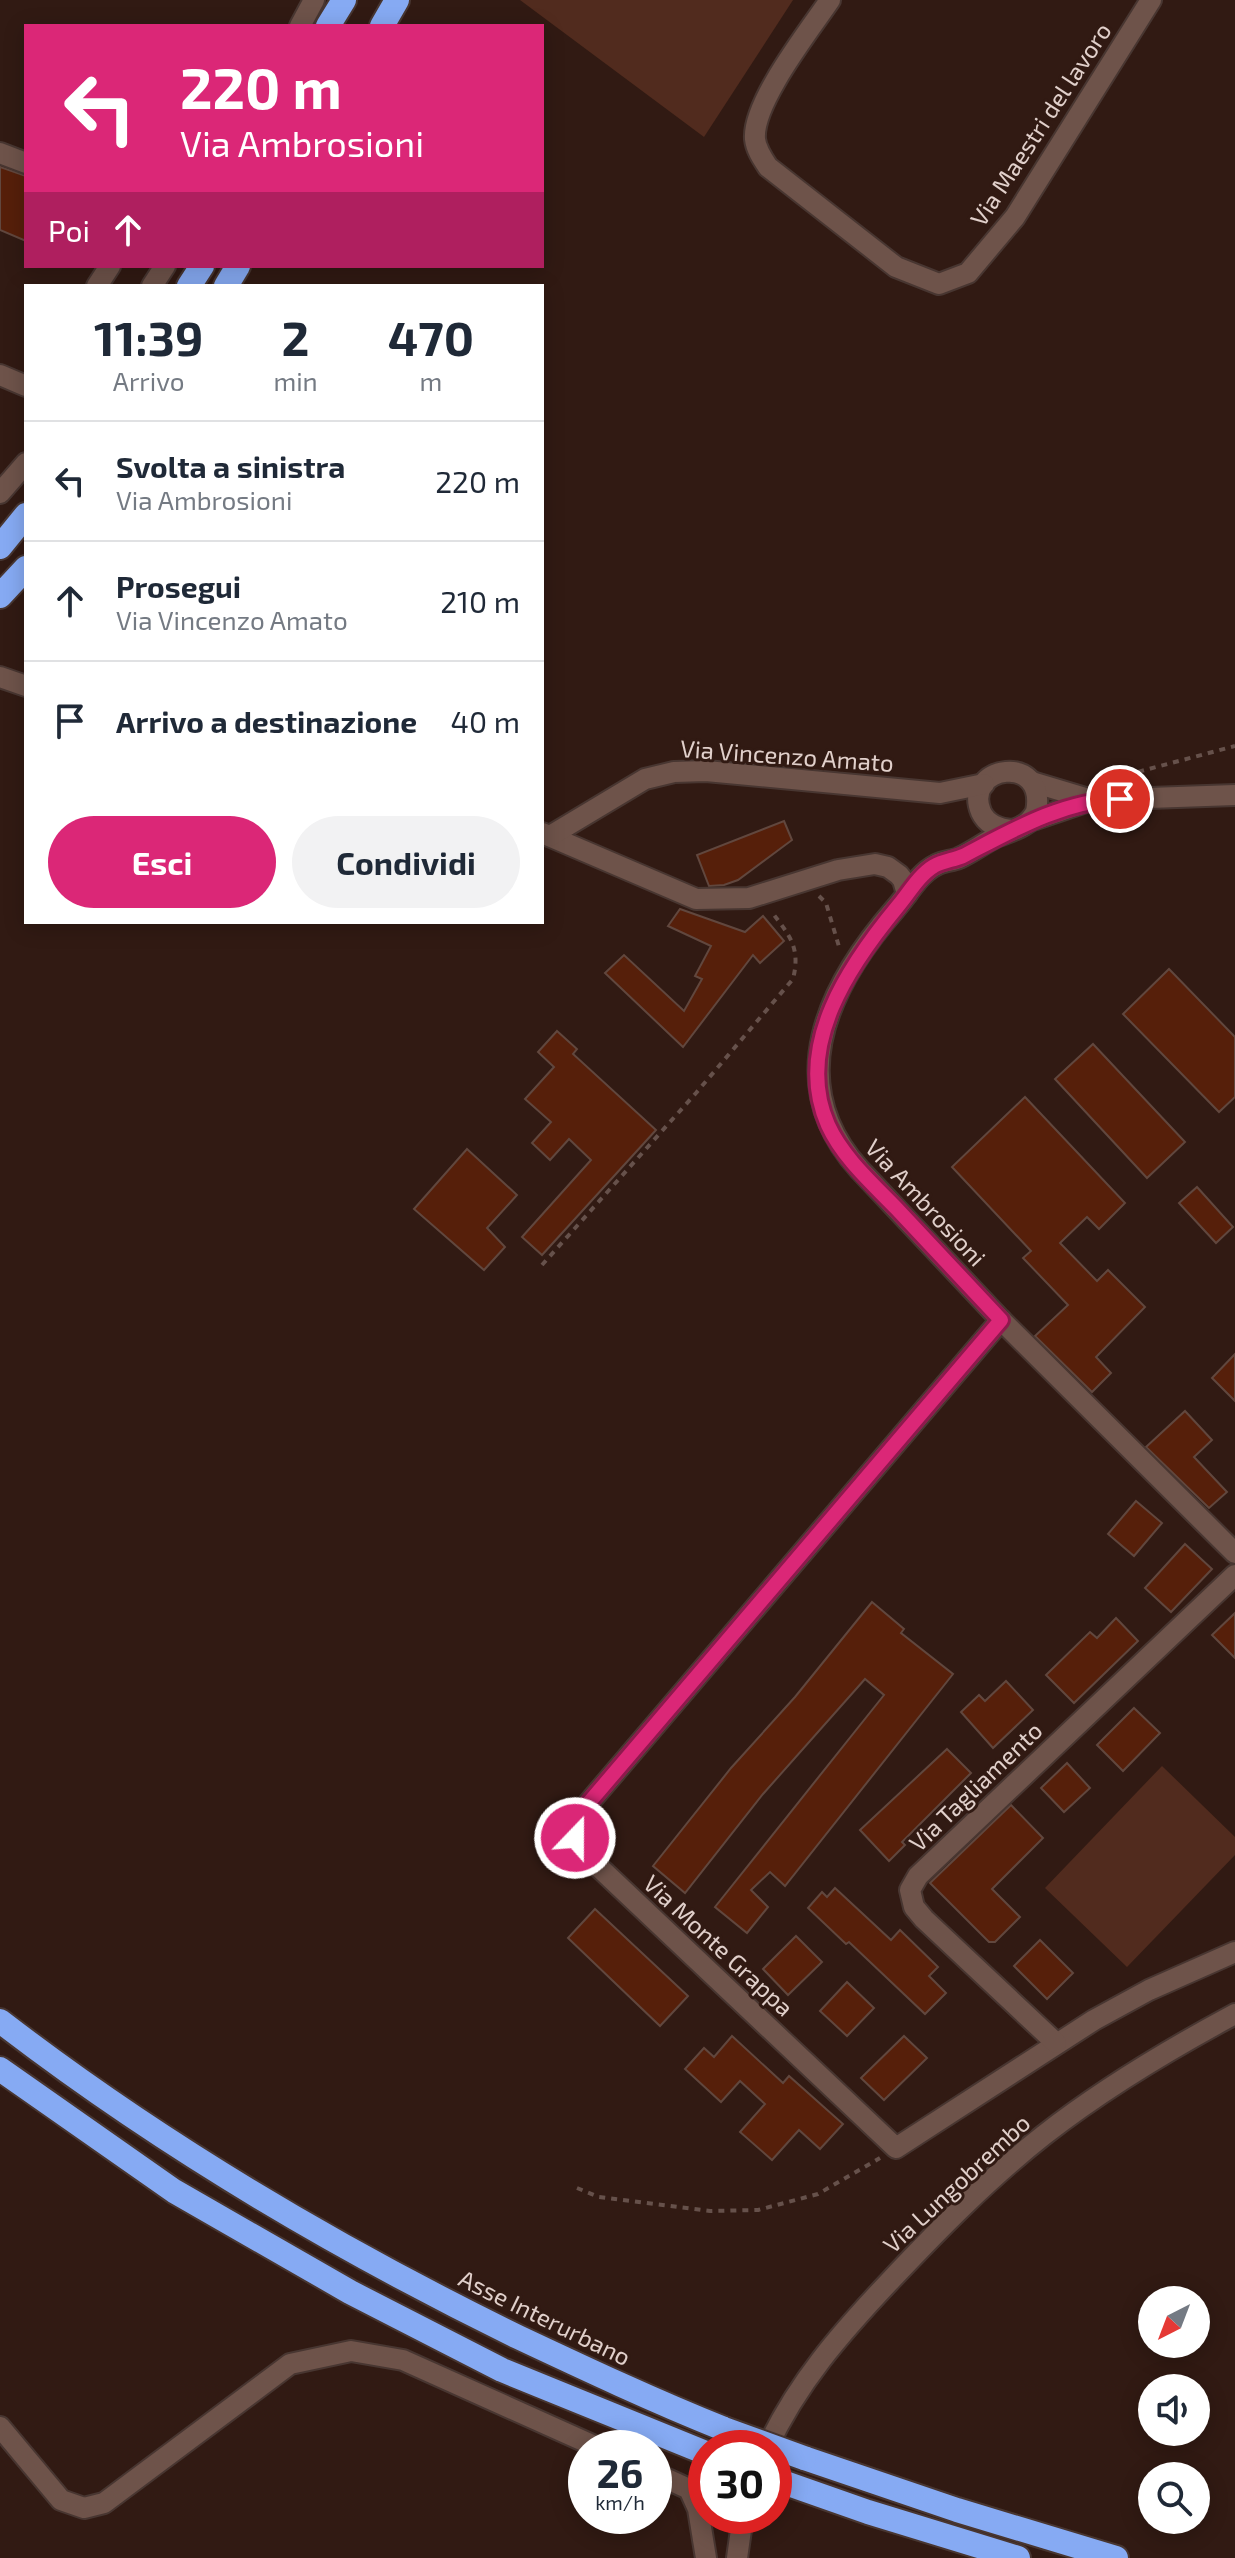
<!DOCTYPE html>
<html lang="it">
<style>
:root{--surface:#fff;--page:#f2f2f3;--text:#1f2937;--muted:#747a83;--line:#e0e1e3;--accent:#db2777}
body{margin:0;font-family:"Exo 2",sans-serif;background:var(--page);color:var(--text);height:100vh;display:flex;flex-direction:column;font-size:30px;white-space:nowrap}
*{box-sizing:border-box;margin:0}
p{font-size:26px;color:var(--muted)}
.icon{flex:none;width:44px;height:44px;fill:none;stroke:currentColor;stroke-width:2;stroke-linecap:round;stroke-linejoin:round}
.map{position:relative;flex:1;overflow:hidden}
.side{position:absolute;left:24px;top:284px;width:520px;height:640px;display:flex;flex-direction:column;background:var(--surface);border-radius:0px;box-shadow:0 4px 20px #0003}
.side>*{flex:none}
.top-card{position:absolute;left:24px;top:24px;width:520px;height:244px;border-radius:0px;box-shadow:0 4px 20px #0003;background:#db2777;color:#fff;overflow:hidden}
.needle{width:52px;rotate:222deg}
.controls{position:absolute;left:1138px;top:2286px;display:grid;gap:16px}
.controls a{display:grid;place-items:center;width:72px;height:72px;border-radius:50%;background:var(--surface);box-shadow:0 4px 20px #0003;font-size:40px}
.speed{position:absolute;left:568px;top:2430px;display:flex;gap:16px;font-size:40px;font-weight:700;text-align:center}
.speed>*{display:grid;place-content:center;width:104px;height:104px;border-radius:50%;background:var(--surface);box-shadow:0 4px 20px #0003;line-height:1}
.speed small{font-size:20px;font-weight:400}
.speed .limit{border:12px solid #d22;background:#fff;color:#111}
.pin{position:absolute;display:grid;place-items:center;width:68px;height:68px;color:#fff;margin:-34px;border:4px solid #fff;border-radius:50%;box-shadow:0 2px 8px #0007}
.me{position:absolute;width:88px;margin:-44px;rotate:22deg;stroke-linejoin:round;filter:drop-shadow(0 0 6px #0008)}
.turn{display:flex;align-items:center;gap:28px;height:168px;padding:0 24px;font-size:36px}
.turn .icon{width:104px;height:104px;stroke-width:2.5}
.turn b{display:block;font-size:56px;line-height:68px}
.then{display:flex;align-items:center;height:76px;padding:0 24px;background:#0003;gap:16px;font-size:30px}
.eta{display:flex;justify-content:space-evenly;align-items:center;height:136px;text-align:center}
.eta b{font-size:48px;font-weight:700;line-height:56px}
.cta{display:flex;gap:16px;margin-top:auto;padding:16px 24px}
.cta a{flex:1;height:92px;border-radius:48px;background:var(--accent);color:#fff;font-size:32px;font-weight:700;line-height:92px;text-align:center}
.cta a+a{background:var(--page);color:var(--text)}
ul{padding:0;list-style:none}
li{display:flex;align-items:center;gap:24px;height:120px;padding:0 24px;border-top:2px solid var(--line)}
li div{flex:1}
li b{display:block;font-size:30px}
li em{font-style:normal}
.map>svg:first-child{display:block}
.green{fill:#512b1e}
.building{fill:#561f0a;stroke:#61473e;stroke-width:2}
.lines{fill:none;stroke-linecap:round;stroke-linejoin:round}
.minor-casing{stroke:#483631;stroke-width:24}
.highway-casing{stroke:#483631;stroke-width:28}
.path{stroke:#66514b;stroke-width:4;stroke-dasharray:6 6;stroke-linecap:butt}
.minor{stroke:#6e534a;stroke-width:20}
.highway{stroke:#86aaf3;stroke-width:24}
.highway-bridge-casing{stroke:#483631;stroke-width:28;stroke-linecap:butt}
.highway-bridge{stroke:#86aaf3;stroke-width:24}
.route-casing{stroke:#8e194d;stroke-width:20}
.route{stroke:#db2777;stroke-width:14}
.labels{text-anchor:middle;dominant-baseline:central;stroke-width:6;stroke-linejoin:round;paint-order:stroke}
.street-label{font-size:24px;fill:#e1d0cb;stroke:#311a13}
</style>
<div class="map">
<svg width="1235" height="2558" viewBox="0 0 1235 2558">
<rect width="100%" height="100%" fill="#311a13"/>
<g class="green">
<polygon points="520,0 793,0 704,137"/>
<polygon points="1162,1766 1235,1837 1235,1855 1127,1967 1045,1888"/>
</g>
<g class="building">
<polygon points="0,167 26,176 26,241 0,230"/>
<polygon points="784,821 792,840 738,880 724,885 709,886 697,855"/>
<polygon points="680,909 745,932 763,916 784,941 760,963 753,955 683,1047 605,973 624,955 684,1011 702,979 695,976 711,946 668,926"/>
<polygon points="1169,969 1235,1037 1235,1097 1219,1112 1123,1014"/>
<polygon points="557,1031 577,1049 573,1054 656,1130 542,1255 522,1237 591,1160 569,1139 550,1160 532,1143 551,1122 525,1099 554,1067 538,1052"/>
<polygon points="1093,1044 1185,1142 1147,1178 1055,1079"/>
<polygon points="1025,1097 1125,1203 1099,1229 1087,1217 1060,1243 1097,1281 1108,1270 1145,1307 1096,1357 1111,1373 1092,1392 1035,1336 1068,1305 1023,1258 1031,1251 952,1167"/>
<polygon points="467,1149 517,1195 487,1228 505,1247 484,1270 414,1209"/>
<polygon points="1197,1187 1233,1227 1216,1243 1179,1203"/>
<polygon points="1235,1354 1235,1401 1212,1378"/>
<polygon points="1185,1411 1212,1440 1194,1457 1227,1492 1209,1508 1146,1447"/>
<polygon points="1136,1501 1162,1523 1134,1556 1108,1534"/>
<polygon points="1185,1544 1212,1569 1171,1612 1145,1588"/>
<polygon points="872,1602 904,1629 901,1633 953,1674 785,1886 770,1872 751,1890 768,1907 747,1933 715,1907 884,1695 865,1679 763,1794 685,1893 653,1866 731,1768 795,1697"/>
<polygon points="1235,1613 1235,1658 1212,1635"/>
<polygon points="1116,1618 1138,1641 1074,1703 1046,1675 1090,1632 1097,1638"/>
<polygon points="1006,1681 1033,1710 993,1748 961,1712 979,1695 985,1701"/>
<polygon points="1134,1708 1160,1733 1123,1771 1097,1745"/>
<polygon points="947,1749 971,1773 902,1842 905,1845 889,1861 860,1830"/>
<polygon points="1067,1763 1090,1788 1064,1812 1041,1788"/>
<polygon points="1011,1805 1043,1838 992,1889 1020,1917 995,1942 989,1942 930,1883"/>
<polygon points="835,1888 891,1940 900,1930 938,1967 929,1976 946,1993 925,2014 849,1942 846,1944 808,1908 822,1892 827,1897"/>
<polygon points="595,1909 688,1996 660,2026 568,1938"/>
<polygon points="796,1936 822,1962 788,1995 763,1969"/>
<polygon points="1040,1940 1073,1973 1047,1999 1014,1966"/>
<polygon points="847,1982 874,2008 847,2036 820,2011"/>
<polygon points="732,2036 783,2083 789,2076 843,2124 820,2149 799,2130 772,2160 740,2132 765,2104 740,2081 721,2102 685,2069 704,2048 714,2057"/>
<polygon points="904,2036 927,2058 884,2100 861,2078"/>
</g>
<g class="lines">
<g class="minor-casing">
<g id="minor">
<path d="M830,0C809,31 752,103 755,139C756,149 762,158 768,167L896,267L939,284L968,273L1015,217L1151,0"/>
<polyline points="300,26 314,0"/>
<polyline points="0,153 26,163"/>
<polyline points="97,286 110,266"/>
<polyline points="152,286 165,266"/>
<polyline points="0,375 26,386"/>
<polyline points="0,493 26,463"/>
<polyline points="0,677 26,686"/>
<polyline points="1032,782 1092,800"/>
<polyline points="1030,821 1092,800 1235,795"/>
<path d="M1012,830C999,829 987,825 981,812C962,765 1048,752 1036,812C1033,817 1030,822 1024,825C1016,830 1005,833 996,837C984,843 972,852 959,858C952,861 943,861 936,865C918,874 908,895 895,909C828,986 781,1082 859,1169L1001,1320L1235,1553"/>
<polyline points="542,833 696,899 749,898 838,870 875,864 888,867 899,875 903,880 907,894"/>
<polyline points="550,836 645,779 674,772 706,771 940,793 984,784"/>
<path d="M1001,1320L581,1812C570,1827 573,1840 585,1854L896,2148L1094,2020L1149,1990L1235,1952"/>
<polyline points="1056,2043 924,1919 914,1907 910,1890 918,1876 1235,1575"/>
<polyline points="0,2427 61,2500 84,2508 104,2503 290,2364 351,2351 403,2360 599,2448"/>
<path d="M767,2448C797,2383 841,2333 889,2282C938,2230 988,2179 1044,2135C1104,2088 1168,2050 1235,2014"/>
<polyline points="654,2473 689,2489 698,2509 706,2558"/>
<polyline points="737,2558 743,2516"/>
</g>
</g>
<g class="highway-casing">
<g id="highway">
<polyline points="328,26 344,0"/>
<polyline points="382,26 397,0"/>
<polyline points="189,286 202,266"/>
<polyline points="226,286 238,266"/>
<polyline points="0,547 26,515"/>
<polyline points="0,596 26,568"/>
<path d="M0,2021C161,2145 336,2248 518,2337C586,2369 654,2401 724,2429"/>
<polyline points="0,2069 174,2191 350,2292 502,2370 706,2453"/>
<polyline points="804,2458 957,2510 1116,2558"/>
<polyline points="774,2479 868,2512 1018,2558"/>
</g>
</g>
<g class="path">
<polyline points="1115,778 1235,746"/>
<polyline points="819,896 826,903 840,950"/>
<path d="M542,1265L696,1093L793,979C801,947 789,935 771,911"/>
<polyline points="577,2188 599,2197 710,2211 758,2210 818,2194 880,2158"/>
</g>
<use href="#minor" class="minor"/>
<use href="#highway" class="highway"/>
<g class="highway-bridge-casing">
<polyline id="highway-bridge" points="724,2429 804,2458"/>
</g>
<use href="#highway-bridge" class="highway-bridge"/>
</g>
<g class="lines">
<g class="route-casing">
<path id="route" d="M575,1838V1822L581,1812L1001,1320C966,1283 932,1246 897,1209C873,1184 843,1158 828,1125C793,1046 850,964 898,906C909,893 919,875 934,866C943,861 954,860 963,856C1013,830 1062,801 1120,799"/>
</g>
<use href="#route" class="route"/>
</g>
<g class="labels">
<g class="street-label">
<text transform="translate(1040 124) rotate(-57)">Via Maestri del lavoro</text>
<text transform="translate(787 755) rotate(4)">Via Vincenzo Amato</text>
<text transform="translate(926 1202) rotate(47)">Via Ambrosioni</text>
<text transform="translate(975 1786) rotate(-44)">Via Tagliamento</text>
<text transform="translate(719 1945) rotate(43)">Via Monte Grappa</text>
<text transform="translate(956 2183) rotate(-43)">Via Lungobrembo</text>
<text transform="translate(545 2317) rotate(26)">Asse Interurbano</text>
</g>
</g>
</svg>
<div class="controls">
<a><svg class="needle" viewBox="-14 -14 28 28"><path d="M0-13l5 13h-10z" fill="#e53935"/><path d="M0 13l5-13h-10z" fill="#747a83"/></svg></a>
<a><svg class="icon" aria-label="sound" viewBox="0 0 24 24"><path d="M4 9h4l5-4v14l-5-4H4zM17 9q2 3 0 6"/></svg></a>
<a><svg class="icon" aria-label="search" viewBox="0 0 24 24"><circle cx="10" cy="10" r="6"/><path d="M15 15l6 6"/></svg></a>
</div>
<div class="speed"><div>26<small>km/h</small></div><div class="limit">30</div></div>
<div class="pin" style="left:1120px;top:799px;background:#d93025"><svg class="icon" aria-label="arrive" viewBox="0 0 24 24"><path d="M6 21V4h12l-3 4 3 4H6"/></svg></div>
<svg class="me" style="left:575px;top:1838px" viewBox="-20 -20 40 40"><circle r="17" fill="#db2777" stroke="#fff" stroke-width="3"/><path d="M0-11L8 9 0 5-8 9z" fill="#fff"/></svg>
<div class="top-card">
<div class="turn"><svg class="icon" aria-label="left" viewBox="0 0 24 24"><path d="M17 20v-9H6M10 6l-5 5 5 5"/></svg><div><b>220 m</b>Via Ambrosioni</div></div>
<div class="then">Poi<svg class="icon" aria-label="ahead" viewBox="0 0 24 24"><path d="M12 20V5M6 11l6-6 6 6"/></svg></div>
</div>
<section class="side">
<div class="eta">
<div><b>11:39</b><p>Arrivo</p></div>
<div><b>2</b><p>min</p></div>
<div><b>470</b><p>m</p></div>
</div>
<ul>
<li><svg class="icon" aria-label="left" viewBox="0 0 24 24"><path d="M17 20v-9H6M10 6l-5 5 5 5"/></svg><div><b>Svolta a sinistra</b><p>Via Ambrosioni</p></div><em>220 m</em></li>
<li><svg class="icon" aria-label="ahead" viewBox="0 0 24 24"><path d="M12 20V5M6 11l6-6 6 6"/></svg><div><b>Prosegui</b><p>Via Vincenzo Amato</p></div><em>210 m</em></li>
<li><svg class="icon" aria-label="arrive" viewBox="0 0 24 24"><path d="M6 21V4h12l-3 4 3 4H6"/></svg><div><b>Arrivo a destinazione</b></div><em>40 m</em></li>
</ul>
<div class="cta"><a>Esci</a><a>Condividi</a></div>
</section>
</div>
